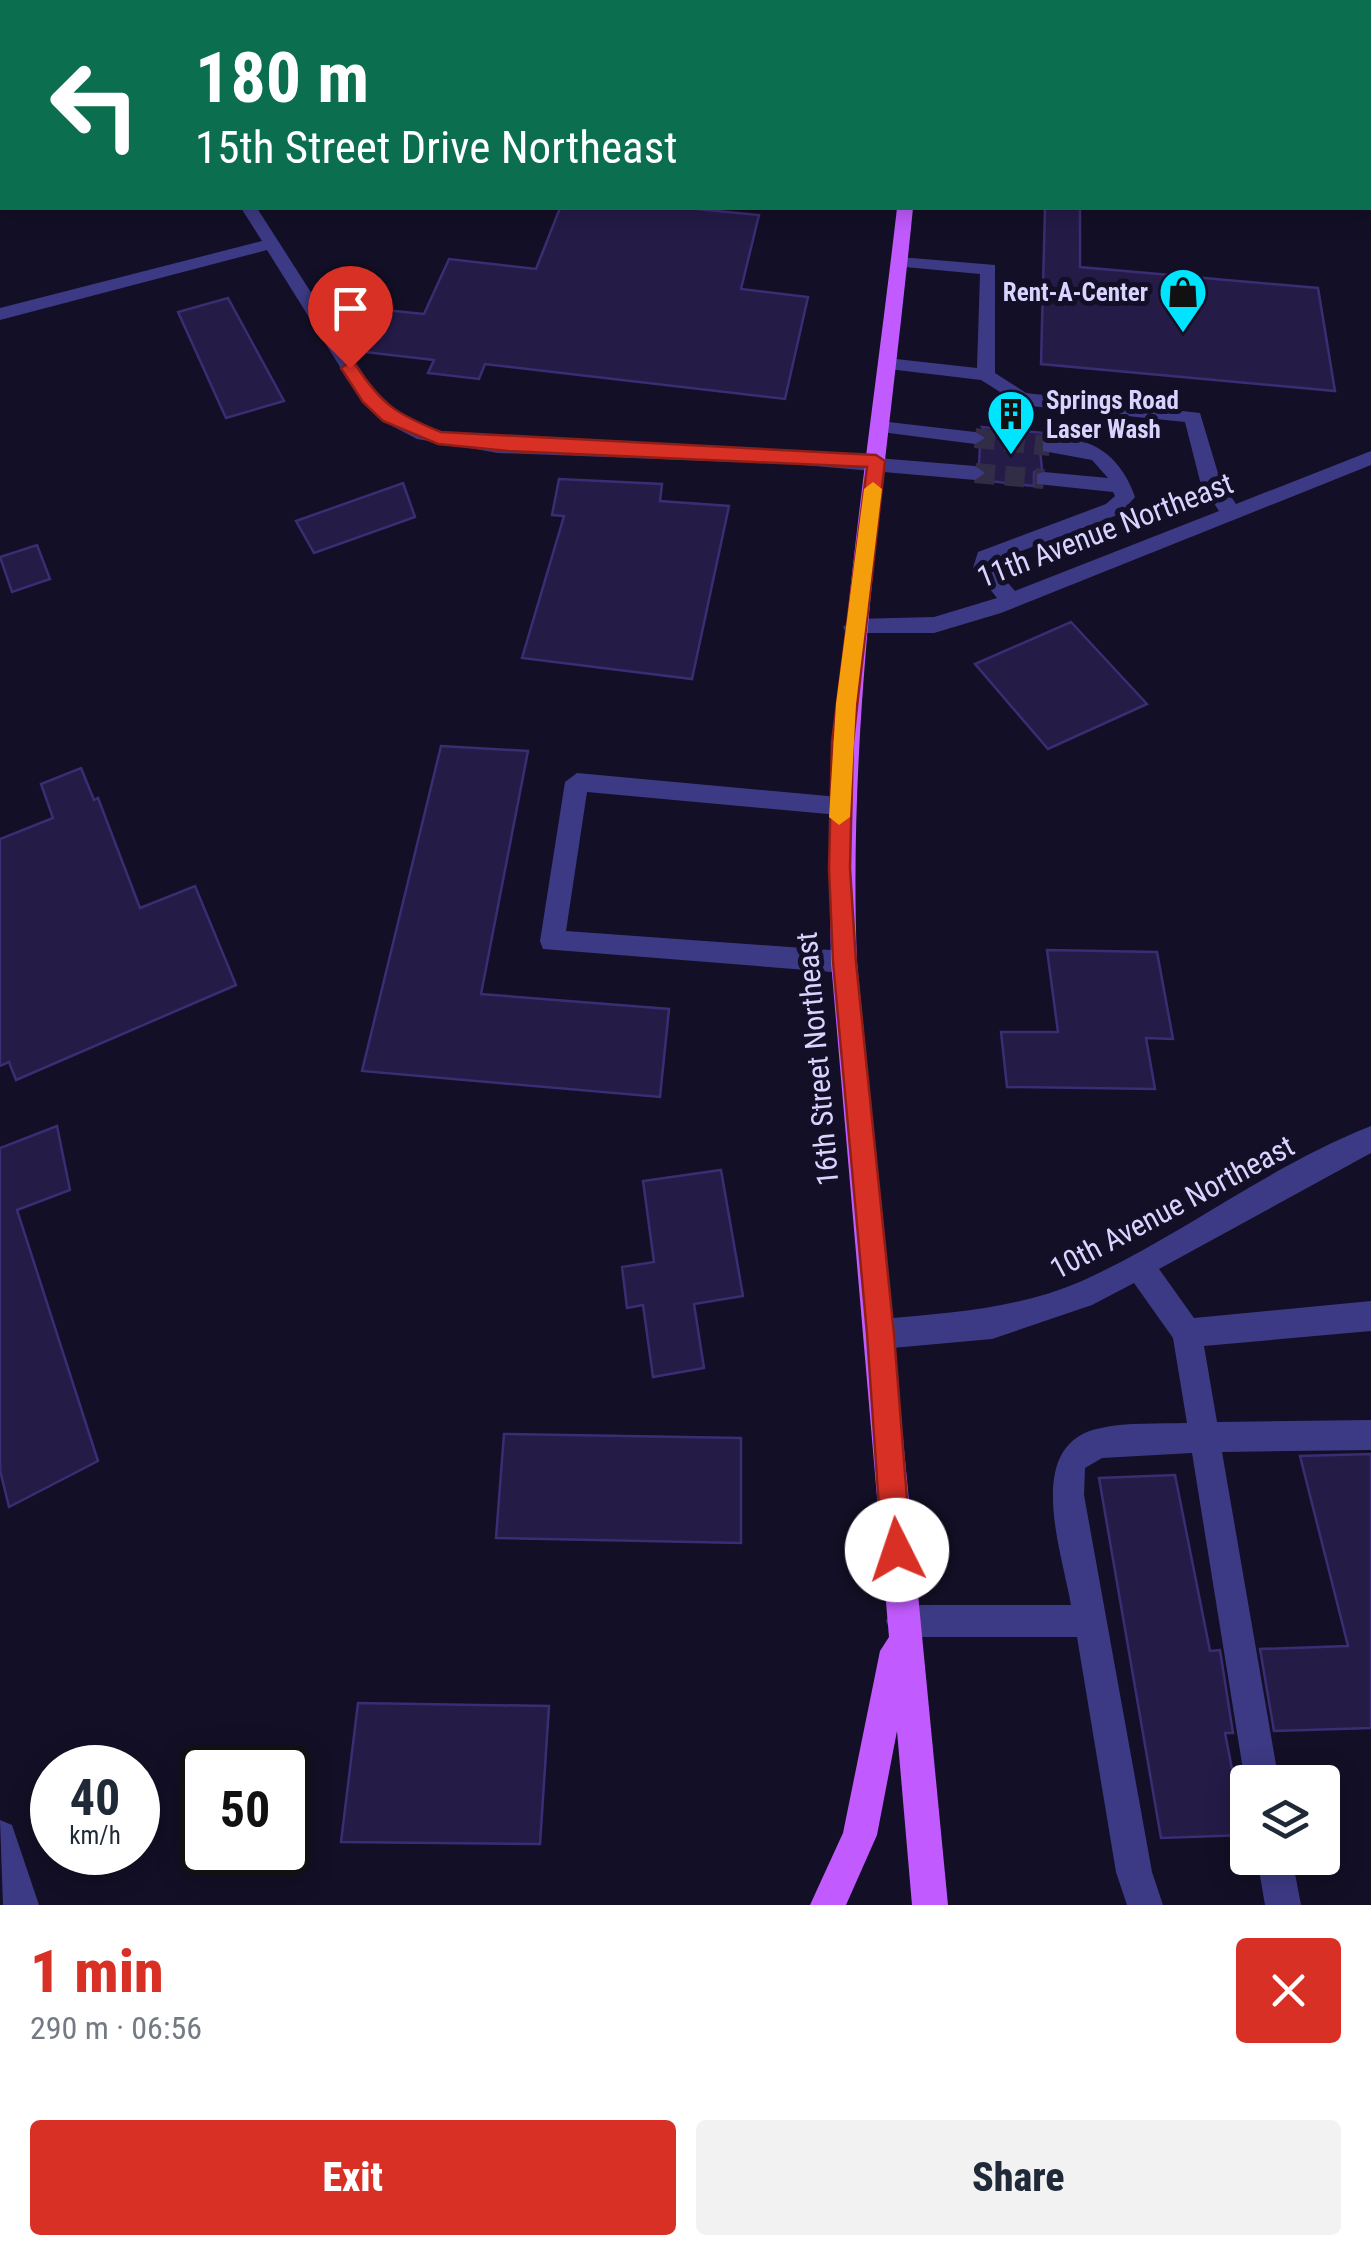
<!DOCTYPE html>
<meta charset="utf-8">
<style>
:root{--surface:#fff;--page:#f2f2f3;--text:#1f2937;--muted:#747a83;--accent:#d93025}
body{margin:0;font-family:"Roboto Condensed",sans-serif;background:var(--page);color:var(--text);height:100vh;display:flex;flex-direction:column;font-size:38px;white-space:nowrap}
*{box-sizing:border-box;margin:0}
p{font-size:32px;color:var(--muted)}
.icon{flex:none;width:55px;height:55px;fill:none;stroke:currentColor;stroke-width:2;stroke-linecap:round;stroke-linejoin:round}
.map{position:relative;height:1905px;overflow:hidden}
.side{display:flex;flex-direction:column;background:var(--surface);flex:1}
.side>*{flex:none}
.guide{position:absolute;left:0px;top:0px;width:1372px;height:210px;box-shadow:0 5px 25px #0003;background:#0b6e4f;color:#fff;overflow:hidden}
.controls{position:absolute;left:1230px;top:1765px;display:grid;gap:20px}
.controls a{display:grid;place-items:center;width:110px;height:110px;border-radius:10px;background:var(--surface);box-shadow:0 5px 25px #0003;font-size:50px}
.speed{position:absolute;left:30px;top:1745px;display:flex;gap:20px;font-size:50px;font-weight:700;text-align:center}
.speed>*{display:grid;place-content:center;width:130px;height:130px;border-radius:50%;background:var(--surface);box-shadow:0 5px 25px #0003;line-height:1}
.speed small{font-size:25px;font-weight:400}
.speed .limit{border:5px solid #111;border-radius:15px;background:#fff;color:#111}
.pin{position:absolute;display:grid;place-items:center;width:85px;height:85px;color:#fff;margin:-102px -42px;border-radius:50% 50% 50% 0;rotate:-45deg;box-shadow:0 0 10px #0007}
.pin .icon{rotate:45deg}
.me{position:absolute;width:110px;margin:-55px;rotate:356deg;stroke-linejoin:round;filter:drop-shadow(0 0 8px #0008)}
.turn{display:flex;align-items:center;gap:35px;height:210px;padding:0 30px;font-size:45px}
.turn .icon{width:130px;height:130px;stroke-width:2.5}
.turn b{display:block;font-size:70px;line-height:85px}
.round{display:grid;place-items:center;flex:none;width:105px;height:105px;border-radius:10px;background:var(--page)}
.overview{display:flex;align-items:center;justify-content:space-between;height:170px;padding:0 30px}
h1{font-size:60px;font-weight:800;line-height:75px;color:var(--accent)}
.primary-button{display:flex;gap:20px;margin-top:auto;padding:20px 30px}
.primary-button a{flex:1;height:115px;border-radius:10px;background:var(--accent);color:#fff;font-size:40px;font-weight:800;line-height:115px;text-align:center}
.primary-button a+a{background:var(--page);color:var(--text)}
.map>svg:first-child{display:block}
.building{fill:#241b47;stroke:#3b2d73;stroke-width:2.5}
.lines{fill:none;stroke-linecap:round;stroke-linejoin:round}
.minor-tunnel{stroke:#312d47;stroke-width:20;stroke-dasharray:20 10;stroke-linecap:butt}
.minor{fill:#3d3a85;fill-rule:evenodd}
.major{fill:#c25bff;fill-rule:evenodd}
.route{fill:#d93025;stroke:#8d1f18;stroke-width:2.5}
.slow{fill:#f59e0b}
.labels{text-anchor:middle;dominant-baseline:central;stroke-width:10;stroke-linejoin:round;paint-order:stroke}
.far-poi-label{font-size:25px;font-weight:bold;fill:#d9d4ff;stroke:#130f26;text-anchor:end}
.street-label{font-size:30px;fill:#d9d4ff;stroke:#130f26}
</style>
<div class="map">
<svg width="1371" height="1905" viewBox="0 0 1371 1905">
<rect width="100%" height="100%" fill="#130f26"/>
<g class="building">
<polygon points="560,208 686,208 759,215 741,289 808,297 785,399 485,364 479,379 428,373 434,360 365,352 385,310 424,314 449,259 536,269"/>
<polygon points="1045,208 1080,208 1080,267 1318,288 1335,391 1041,364"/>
<polygon points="228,298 284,401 226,418 178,312"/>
<polygon points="982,427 1044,433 1039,441 1042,469 1034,472 1034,486 981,480 989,473 979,464 980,445 989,439"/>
<polygon points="559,479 662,484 660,501 729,506 692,679 522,658 564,516 552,515"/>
<polygon points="403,483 415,517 314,553 296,521"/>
<polygon points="37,545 50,579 12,592 0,557"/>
<polygon points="1071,622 1147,704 1048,749 975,664"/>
<polygon points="441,746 528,751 481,994 669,1009 660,1097 362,1071"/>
<polygon points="81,768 94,800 98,798 140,908 195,886 236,985 16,1080 9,1062 0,1066 0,839 53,818 41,784"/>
<polygon points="1047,950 1157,952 1173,1039 1146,1038 1155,1089 1007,1087 1001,1032 1058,1032"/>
<polygon points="57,1126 70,1190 17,1210 98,1461 9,1507 0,1470 0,1148"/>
<polygon points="721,1170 743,1296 694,1304 704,1368 653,1377 643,1305 627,1308 622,1267 654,1262 643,1181"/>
<polygon points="504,1434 741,1438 741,1543 496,1538"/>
<polygon points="1371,1454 1371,1728 1274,1731 1260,1649 1348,1646 1300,1456"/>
<polygon points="1175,1475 1210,1651 1220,1650 1233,1733 1225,1733 1245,1835 1161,1838 1099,1478"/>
<polygon points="358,1703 549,1706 540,1844 341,1842"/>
</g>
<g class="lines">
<g class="minor-tunnel">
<polyline points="975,438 1050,446"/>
<polyline points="975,473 1044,479"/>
</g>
<g class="minor">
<polygon points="122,0 136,0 137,2 123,2"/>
<polygon points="1063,0 1086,0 1087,2 1065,2"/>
<rect x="1370" y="68" width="1" height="10"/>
<polygon points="241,208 257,208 376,394 405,417 430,430 498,440 792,451 975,466 985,473 975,480 792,464 498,453 417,439 392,426 362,402 267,250 0,320 0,308 262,241"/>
<path d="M900,257L995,265V373L1026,393L1200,413L1220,480L1236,504L1371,451V465L1001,613L934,633H846L843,627L854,619L934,617L997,598L973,568L978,552L1106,504L1115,496L1113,492L1037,484V474L1044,472L1108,478L1092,460L1043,451V441C1089,431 1121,456 1135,497L1120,514L995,561L994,567L1015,591L1219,511L1200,481L1185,422L1021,405L981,380L880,368L878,364L887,358L977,368L980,274L894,266V258Z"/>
<polygon points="880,421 975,432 985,438 975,444 873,431 873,423"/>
<polygon points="577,773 839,797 847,799 851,806 847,813 839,815 587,792 566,931 844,951 853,954 857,962 853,970 844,973 543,949 540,941 565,782"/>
<path d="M1371,1126V1153L1159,1269L1194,1318L1371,1301V1331L1204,1346L1217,1422L1371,1420V1450L1222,1452L1279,1782H1248V1788L1245,1782L1192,1453L1102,1458L1085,1468L1084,1495L1152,1872L1163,1905H1127L1116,1872L1077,1637H902L891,1632L886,1621L891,1610L902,1605H1071C1062,1551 1022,1443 1101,1428C1128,1422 1159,1424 1187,1423L1173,1338L1134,1283L1092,1305L992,1339L881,1349L871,1344L866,1334L871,1324L881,1319C950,1313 1017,1309 1082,1281C1181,1236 1269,1166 1371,1126Z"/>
<polygon points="0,1820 12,1825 39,1905 3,1905"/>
<polygon points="1257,1858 1292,1858 1301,1905 1265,1905"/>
</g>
<g class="major">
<rect x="917" y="0" width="14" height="2"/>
<path d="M897,208H913C888,460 847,708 857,962L948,1905H912L897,1731L877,1835L846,1905H810L843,1833L880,1651L889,1637L831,962C825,708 868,460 897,208Z"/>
</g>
</g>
<path class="route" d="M350,362L355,364C382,405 396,414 441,432L876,455L885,461L853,742L850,868L856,962L894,1334L911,1550L907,1560L897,1564L887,1560L882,1550L867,1334L833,962L829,868L832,742L867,467L508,451L438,444L383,421L363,402L341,368Z"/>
<polygon class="slow" points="873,482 882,489 856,704 850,817 839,825 829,817 836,704 864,489"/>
<defs>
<g id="shop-pin" transform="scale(2.5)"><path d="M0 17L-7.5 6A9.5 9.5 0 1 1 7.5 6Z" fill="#00e5ff" stroke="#130f26"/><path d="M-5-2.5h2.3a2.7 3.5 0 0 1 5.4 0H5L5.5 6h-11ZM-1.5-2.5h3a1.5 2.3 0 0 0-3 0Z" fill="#111"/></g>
<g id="building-pin" transform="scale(2.5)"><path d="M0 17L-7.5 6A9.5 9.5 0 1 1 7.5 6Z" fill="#00e5ff" stroke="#130f26"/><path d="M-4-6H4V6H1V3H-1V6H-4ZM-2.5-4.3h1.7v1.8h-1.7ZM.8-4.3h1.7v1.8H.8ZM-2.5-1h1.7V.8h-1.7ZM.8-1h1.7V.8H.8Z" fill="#111"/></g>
</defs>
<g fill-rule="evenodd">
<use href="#shop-pin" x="1183" y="292"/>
<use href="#building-pin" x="1011" y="414"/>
</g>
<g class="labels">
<g class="far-poi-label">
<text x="1148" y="292">Rent-A-Center</text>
<text x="1046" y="400" text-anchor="start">Springs Road<tspan x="1046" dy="29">Laser Wash</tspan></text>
</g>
<g class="street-label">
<text transform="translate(1105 530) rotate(-21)">11th Avenue Northeast</text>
<text transform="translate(817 1059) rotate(-95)">16th Street Northeast</text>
<text transform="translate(1172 1207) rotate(-28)">10th Avenue Northeast</text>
</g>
</g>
</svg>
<div class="controls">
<a><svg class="icon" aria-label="layers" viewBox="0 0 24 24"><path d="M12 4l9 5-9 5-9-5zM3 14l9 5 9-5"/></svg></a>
</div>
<div class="speed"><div>40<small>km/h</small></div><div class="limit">50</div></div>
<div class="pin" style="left:350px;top:368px;background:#d93025"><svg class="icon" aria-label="arrive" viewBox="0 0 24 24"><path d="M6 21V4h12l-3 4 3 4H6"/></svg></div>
<svg class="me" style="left:897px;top:1550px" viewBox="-20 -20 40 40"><circle r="19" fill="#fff"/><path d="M0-13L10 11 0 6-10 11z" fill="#d93025"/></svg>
<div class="guide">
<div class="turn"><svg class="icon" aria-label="left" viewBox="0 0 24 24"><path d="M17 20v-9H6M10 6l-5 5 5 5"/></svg><div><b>180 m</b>15th Street Drive Northeast</div></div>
</div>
</div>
<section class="side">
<div class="overview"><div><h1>1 min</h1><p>290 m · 06:56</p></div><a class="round" style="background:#d93025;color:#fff"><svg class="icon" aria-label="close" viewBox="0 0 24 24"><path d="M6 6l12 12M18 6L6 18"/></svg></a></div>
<div class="primary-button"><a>Exit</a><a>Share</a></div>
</section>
